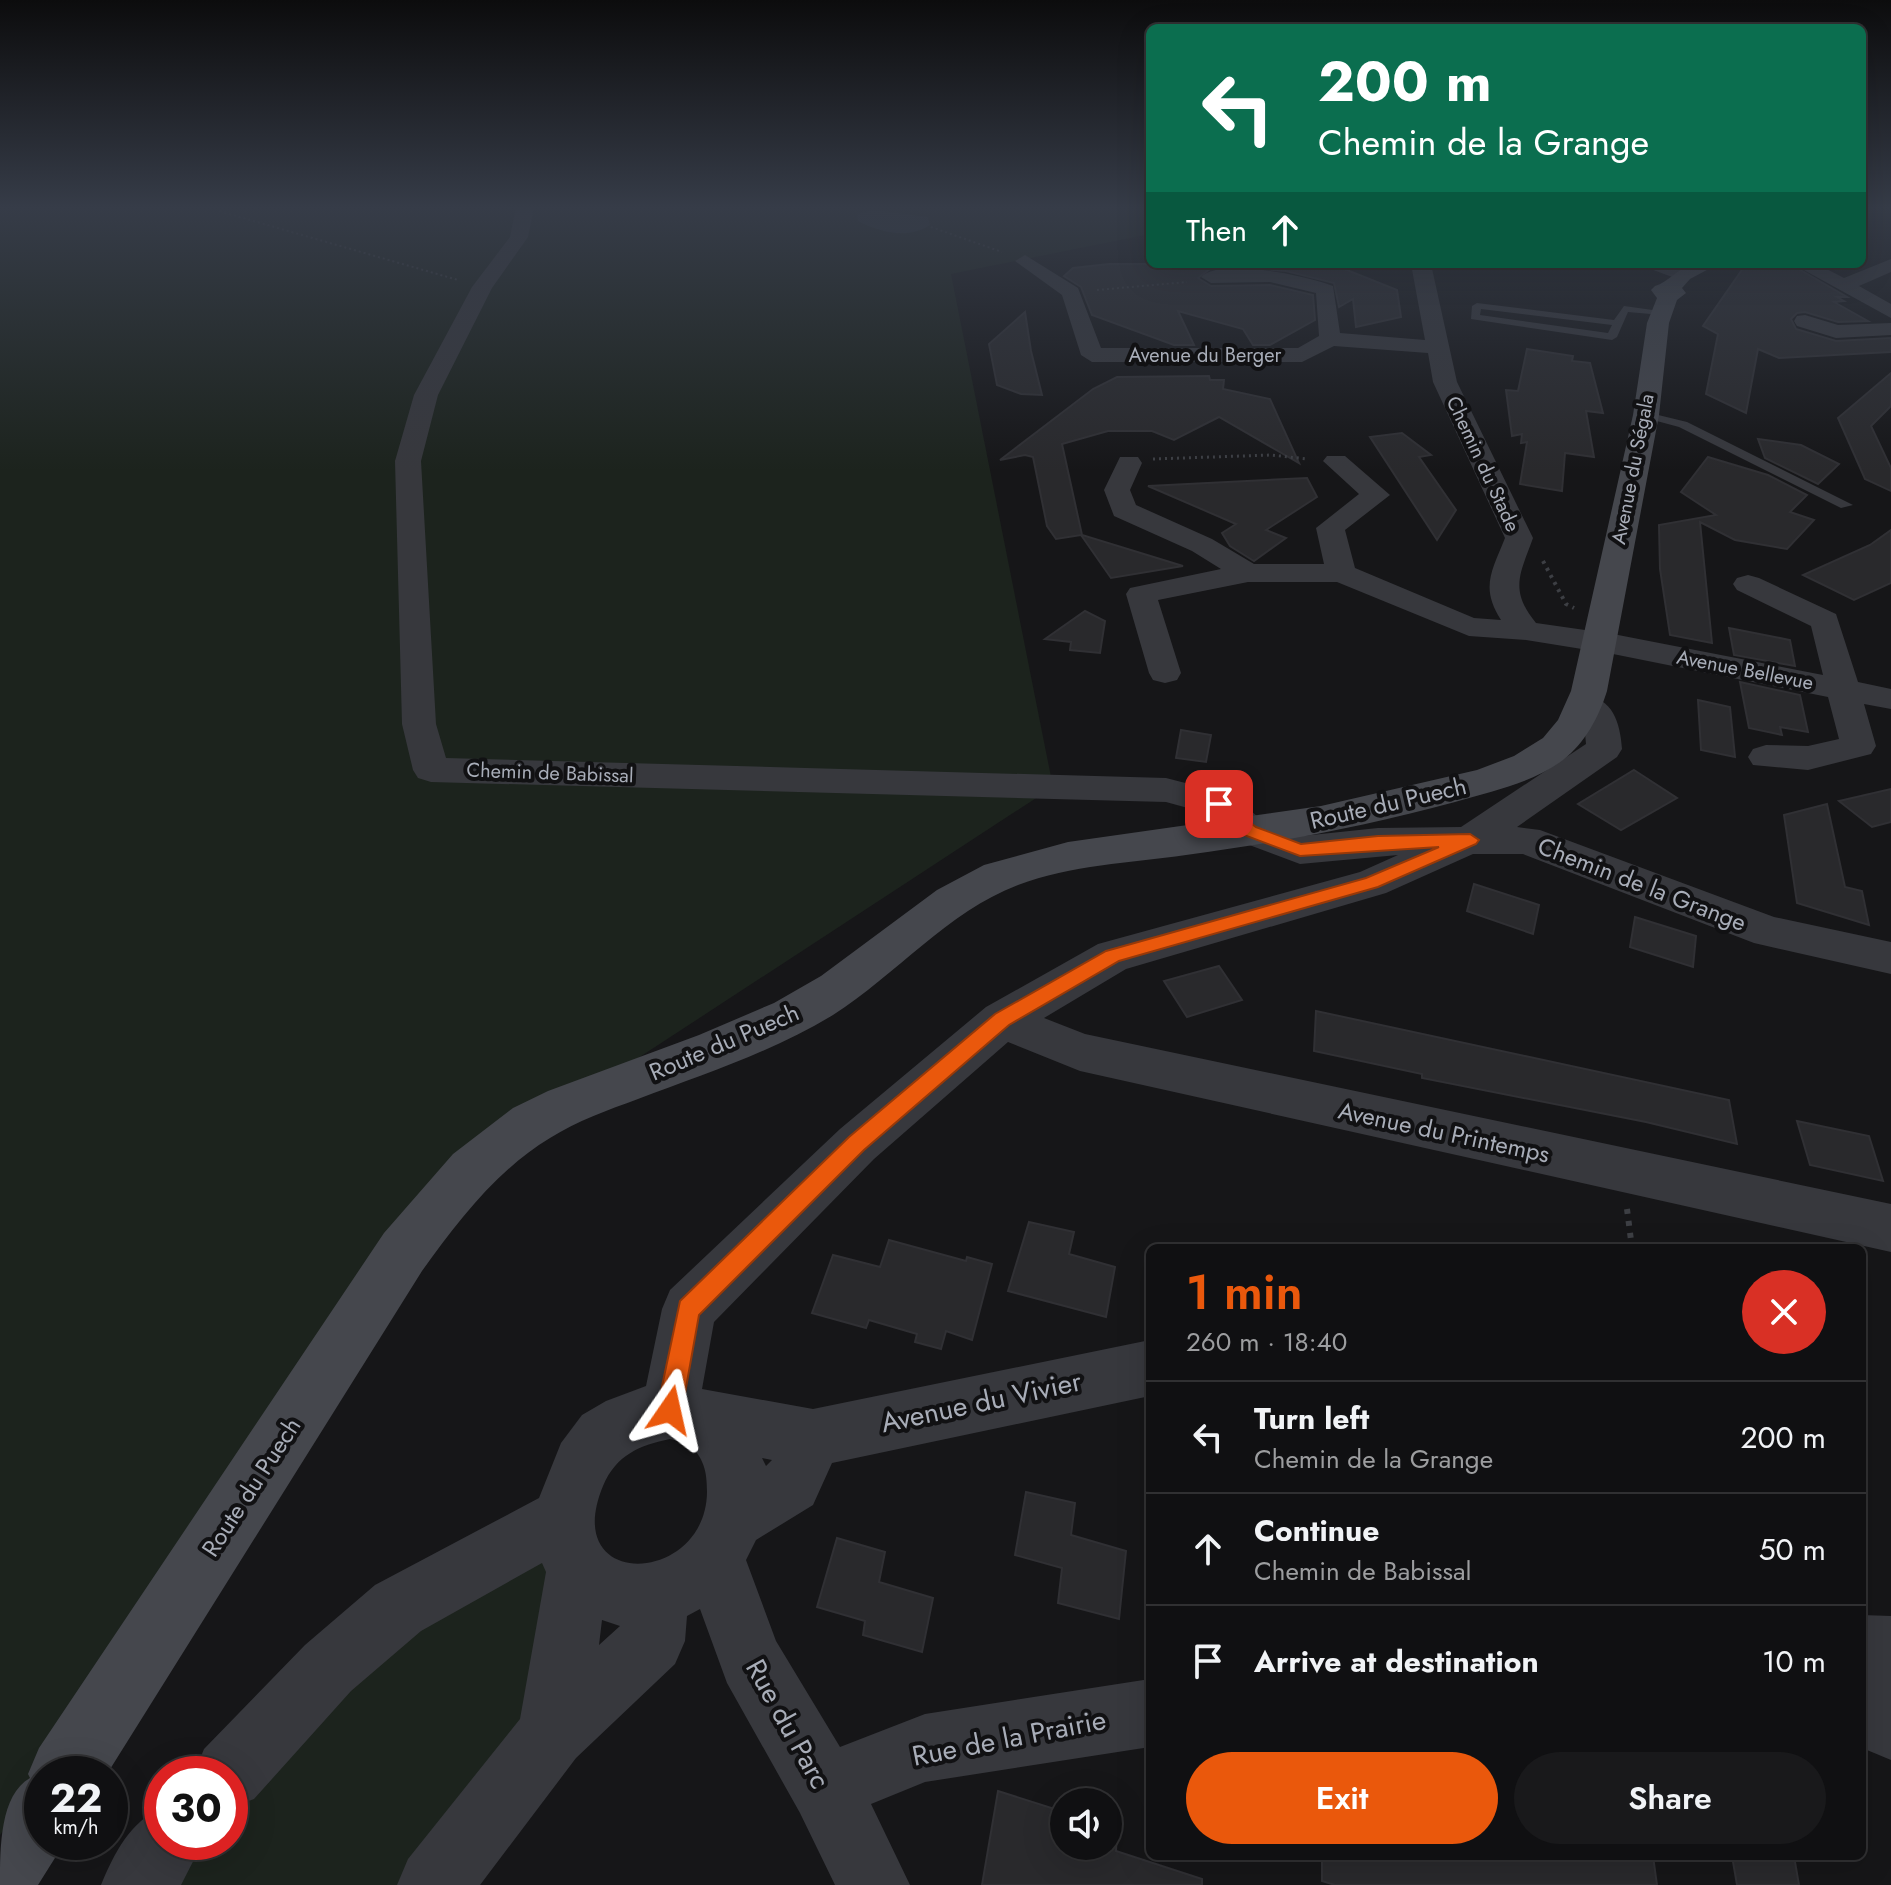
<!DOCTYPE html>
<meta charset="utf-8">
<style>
:root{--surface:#101012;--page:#19191b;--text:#f1f3f6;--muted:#9c9d9f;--line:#303032;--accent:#ea580c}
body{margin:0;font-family:Jost,sans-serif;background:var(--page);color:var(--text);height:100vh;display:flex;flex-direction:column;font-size:30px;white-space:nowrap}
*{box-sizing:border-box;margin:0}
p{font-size:26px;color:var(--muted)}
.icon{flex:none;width:44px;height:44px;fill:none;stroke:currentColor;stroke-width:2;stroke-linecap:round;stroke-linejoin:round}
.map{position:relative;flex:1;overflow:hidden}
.drawer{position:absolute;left:1146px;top:1244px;width:720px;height:616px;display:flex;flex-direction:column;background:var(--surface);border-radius:12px;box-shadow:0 8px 32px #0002,0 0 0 2px var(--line)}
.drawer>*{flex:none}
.banner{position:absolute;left:1146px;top:24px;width:720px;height:244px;border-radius:12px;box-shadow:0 8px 32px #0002,0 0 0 2px var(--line);background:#0b6e4f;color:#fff;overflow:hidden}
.buttons{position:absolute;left:1050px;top:1788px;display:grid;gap:16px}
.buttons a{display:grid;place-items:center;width:72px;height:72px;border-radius:50%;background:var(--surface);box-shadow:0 8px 32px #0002,0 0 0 2px var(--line);font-size:40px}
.speed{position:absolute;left:24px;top:1756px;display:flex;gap:16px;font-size:40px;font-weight:700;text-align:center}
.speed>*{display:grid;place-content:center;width:104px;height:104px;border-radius:50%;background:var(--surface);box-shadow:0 8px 32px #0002,0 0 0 2px var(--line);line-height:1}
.speed small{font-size:20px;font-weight:400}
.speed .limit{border:12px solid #d22;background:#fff;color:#111}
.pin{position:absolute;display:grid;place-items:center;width:68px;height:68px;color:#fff;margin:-34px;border-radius:16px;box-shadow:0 4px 12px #0006}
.me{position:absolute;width:88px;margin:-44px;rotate:11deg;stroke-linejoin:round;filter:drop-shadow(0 0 6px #0008)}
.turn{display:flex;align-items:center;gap:28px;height:168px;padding:0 40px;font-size:36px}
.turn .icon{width:104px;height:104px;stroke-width:2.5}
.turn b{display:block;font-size:56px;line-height:68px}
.then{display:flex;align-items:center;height:76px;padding:0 40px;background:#0003;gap:16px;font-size:30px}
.round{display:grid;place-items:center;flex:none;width:84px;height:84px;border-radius:42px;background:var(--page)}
.overview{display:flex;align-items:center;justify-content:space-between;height:136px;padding:0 40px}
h1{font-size:48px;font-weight:600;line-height:60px;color:var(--accent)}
.primary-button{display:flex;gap:16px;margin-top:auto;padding:16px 40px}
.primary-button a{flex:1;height:92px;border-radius:48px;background:var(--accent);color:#fff;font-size:32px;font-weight:600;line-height:92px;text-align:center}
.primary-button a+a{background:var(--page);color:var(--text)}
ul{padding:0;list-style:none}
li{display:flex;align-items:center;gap:24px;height:112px;padding:0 40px;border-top:2px solid var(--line)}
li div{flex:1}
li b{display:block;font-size:30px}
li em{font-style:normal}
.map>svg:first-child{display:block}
.green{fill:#1c231d}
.water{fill:#2c353c}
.building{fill:#29292c;stroke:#303034;stroke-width:2}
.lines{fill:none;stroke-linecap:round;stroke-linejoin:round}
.path-far3{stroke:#3d3f44;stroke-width:2;stroke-dasharray:2 3;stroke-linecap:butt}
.path-far2{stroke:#3d3f44;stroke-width:3;stroke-dasharray:2 4;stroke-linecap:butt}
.path-far1{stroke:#3d3f44;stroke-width:4;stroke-dasharray:3 5;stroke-linecap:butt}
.path{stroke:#3d3f44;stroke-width:6;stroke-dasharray:5 7;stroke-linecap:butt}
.lane{fill:#37383d;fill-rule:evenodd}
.street{fill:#37383d;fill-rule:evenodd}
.secondary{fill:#45474d;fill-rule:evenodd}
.route{fill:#ea580c;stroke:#983908;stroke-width:2}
.labels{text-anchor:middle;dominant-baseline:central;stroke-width:8;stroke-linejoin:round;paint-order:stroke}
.far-street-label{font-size:20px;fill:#a8adb8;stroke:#111113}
.street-label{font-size:24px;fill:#a8adb8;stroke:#111113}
.near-street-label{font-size:28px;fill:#a8adb8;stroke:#111113}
</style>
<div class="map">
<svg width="1891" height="1885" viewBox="0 0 1891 1885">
<rect width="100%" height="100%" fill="#161618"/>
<g class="green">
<polygon points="0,207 1150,207 1150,234 951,274 1053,787 476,1164 0,1835"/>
<polygon points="564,1518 552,1734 434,1885 138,1885 167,1842 230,1842 230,1774"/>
</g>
<path class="water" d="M873,210L928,217L930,225C908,240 879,232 858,221L857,214Z"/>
<g class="building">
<polygon points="1109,264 1332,264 1397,290 1401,317 1356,327 1353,299 1339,307 1334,283 1286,271 1226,266 1210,269 1198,278 1211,286 1270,285 1313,295 1315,320 1270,345 1253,345 1243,329 1178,311 1194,345 1174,345 1092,315 1081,287 1064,276 1073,268"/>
<polygon points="1746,264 1790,264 1847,297 1837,297 1844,301 1834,302 1868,321 1838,322 1805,312 1797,313 1791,319 1796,329 1836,341 1891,338 1891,352 1779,358 1758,349 1746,413 1706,394 1718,334 1703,326"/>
<polygon points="1025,312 1031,351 1042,395 1021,394 997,385 989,344"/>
<polygon points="1527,349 1573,356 1572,361 1590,363 1603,413 1586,411 1594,457 1565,453 1562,491 1520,484 1527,442 1521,443 1522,434 1512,436 1506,390 1518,391"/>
<polygon points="1891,373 1891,406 1871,426 1891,468 1891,491 1865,479 1838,418"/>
<polygon points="1209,376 1210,380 1224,380 1223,389 1270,399 1299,463 1219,417 1174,440 1152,431 1108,431 1062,444 1082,535 1183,566 1111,578 1081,535 1056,539 1047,526 1033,457 1025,455 1000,460 1093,389 1117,377"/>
<polygon points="1402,433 1431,455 1419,457 1456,510 1437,540 1370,437"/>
<polygon points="1758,439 1801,445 1839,464 1818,484 1765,458"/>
<polygon points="1708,457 1768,475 1807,495 1790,512 1814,520 1787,549 1735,540 1700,522 1712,643 1670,635 1660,569 1659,525 1716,515 1681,492"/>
<polygon points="1307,478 1317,497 1266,530 1286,538 1254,561 1230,546 1222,533 1236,524 1148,486"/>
<polygon points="1891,530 1891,583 1854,600 1803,575 1870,545"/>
<polygon points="1085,611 1105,621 1100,653 1070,650 1071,642 1045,639"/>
<polygon points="1729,628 1790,640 1795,666 1734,655"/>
<polygon points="1740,682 1800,695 1808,732 1780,727 1782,735 1749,728"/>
<polygon points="1698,700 1730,707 1735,757 1701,750"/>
<polygon points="1181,730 1211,735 1206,762 1176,758"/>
<polygon points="1634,770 1677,798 1621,830 1578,804"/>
<polygon points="1891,789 1891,822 1872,827 1839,801"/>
<polygon points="1827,804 1845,887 1862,891 1869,925 1797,903 1784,815"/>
<polygon points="1474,884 1539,905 1533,934 1467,911"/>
<polygon points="1635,917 1696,936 1693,967 1630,947"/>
<polygon points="1219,966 1242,1000 1187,1017 1164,981"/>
<polygon points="1316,1011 1729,1100 1737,1144 1646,1122 1422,1078 1422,1074 1314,1051"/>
<polygon points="1797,1121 1869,1136 1883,1181 1810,1165"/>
<polygon points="1029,1222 1074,1232 1069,1254 1115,1267 1106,1317 1008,1291"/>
<polygon points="889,1240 966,1261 967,1257 992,1264 972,1340 946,1331 941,1349 915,1342 917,1334 869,1320 866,1328 812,1313 833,1255 880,1267"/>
<polygon points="1026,1492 1075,1503 1071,1535 1126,1551 1119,1619 1058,1603 1062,1568 1015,1555"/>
<polygon points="837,1538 885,1552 879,1582 933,1598 922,1652 863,1635 865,1621 817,1607"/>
<polygon points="998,1791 1064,1812 1064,1846 1108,1846 1108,1825 1117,1828 1116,1851 1202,1879 1202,1885 982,1885"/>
<polygon points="1322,1856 1653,1856 1657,1885 1335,1885 1322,1881"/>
<polygon points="1732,1856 1794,1856 1799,1885 1737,1885"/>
</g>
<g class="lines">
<g class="path-far3">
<polyline points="205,207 458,280"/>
<polyline points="931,227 1002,252"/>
<polyline points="1097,290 1187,282"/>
</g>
<polyline class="path-far2" points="1153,459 1271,455 1307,459"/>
<polyline class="path-far1" points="1543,561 1566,604 1574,608"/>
<polyline class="path" points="1627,1209 1632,1248"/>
<g class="lane">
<path d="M1477,303L1614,320L1624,306L1667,312L1662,315L1628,312L1617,337L1612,340L1471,319L1472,306ZM1481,309L1612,325L1608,333L1480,315Z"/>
<polygon points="1646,412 1687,422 1853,505 1841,508 1679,427 1642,417 1642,413"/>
</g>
<g class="street">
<path d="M516,207H534L528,237L492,288L438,395L421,461L436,724L446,758L1166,778L1232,795L1264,822L1302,836L1378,828L1461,827L1586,744L1584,722L1567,706L1572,699C1609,689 1620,718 1622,749L1617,757L1517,827L1540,830L1774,917L1891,942V974L1754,943L1523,854H1473L1386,893L1126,969L1044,1018L1085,1034L1891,1204V1252L1080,1071L1008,1042L874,1159L714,1322L702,1389L813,1409L1150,1340V1396L832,1463L813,1505L756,1540L746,1560L776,1641L840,1747L925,1714L1150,1679V1747L925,1782L871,1804L910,1885H835L800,1813L727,1683L700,1609L687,1616L685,1641L675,1664L576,1758L480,1885H397L408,1859L520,1719L546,1572L542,1563L421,1631L351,1691L254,1799L230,1808V1774H194L204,1749L305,1645L375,1585L539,1498L561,1443L582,1415L606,1401L646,1386L662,1309L670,1290L840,1129L986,1007L1098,944L1360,872L1398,855L1300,864L1236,840L1206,813L1166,802L431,782L418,778L413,770L402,724L395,461L414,395L472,287L510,237ZM670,1439L688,1443C704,1458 707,1471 707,1492C706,1585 559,1592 603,1486C616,1455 640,1445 670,1439ZM762,1458L772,1460L766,1466ZM602,1620L620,1626L599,1645Z"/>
<path d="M1025,255L1078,288L1101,348H1298L1319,336L1316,293L1270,282L1211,283L1201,277C1220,257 1309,276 1333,286L1340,333L1425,340L1411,264H1431L1457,382L1533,538C1520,574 1509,590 1536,623L1613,634L1823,675L1811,626L1737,590L1733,584L1737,578L1748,575L1759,578L1836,614L1858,682L1891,689V709L1864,704L1876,746L1871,754L1808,770L1753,765L1748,757L1753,749L1766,745L1808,746L1839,739L1828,697L1613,654L1526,640L1469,636L1337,582H1248L1158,600L1181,673L1177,680L1165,683L1153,680L1149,673L1126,594L1130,588L1221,569L1192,551L1114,516L1104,490L1120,457H1138L1142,463L1130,490L1136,505L1212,539L1254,564H1324L1316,528L1359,494L1323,461L1327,456H1345L1390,495L1345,530L1355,568L1474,618L1501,620C1480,587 1492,571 1505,538L1433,382L1428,353L1334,346L1302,362H1092L1081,355L1062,295L1015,261Z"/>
<polygon points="1891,259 1891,272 1859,286 1891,304 1891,318 1793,264 1817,264 1844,278"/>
<polygon points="1645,264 1672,264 1693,275 1683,281 1648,268"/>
<polygon points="1805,315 1838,325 1891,323 1891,335 1836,338 1797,326 1794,321 1797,316"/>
<polygon points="1862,1615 1891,1616 1891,1760 1867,1750 1862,1744"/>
<path d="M162,1808V1842H203L181,1885H101C114,1854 130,1821 162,1808Z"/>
</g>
<g class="secondary">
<polygon points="1862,207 1872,207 1862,213"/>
<path d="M1691,264H1718L1690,279L1682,288L1686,293L1677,300L1669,323L1659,415L1607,691C1599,717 1585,743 1563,760C1533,783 1492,791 1455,802C1367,826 1277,843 1186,855C1130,863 1071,865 1018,885C947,912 896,975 833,1015C772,1052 704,1074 638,1099C608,1110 577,1121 550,1138C497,1170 458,1221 422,1271L107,1774H42V1842H65L38,1885H0C0,1847 0,1795 30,1778L28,1774L39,1748L384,1233L453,1154L513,1108L548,1091L699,1035L774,1003L821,976L937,890L984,865L1068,842L1321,806L1477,770L1514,756L1543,738L1558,720L1571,691L1633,415L1647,323L1657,298L1651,290L1655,286C1668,282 1677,270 1691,264Z"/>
</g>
</g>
<linearGradient id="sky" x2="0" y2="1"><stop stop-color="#0c0c0d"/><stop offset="0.44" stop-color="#363c48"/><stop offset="1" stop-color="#363c48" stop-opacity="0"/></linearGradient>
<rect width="1891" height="471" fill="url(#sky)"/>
<polygon class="route" points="1219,798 1256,827 1301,844 1378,836 1470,834 1479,840 1476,844 1378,887 1119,961 1009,1025 864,1150 699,1315 682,1410 678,1419 670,1422 661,1419 657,1410 680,1301 849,1137 995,1014 1106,951 1366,878 1439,847 1300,856 1244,835 1213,808 1213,800"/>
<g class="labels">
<g class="far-street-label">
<text x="1205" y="355">Avenue du Berger</text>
<text transform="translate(1483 464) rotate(65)">Chemin du Stade</text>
<text transform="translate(1633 469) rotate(-79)">Avenue du Ségala</text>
<text transform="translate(1745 670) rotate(11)">Avenue Bellevue</text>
<text transform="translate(550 773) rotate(2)">Chemin de Babissal</text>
</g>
<g class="street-label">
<text transform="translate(1388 803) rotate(-13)">Route du Puech</text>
<text transform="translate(1642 884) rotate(21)">Chemin de la Grange</text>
<text transform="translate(724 1042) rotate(-23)">Route du Puech</text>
<text transform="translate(1444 1132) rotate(12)">Avenue du Printemps</text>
<text transform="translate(251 1487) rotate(-57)">Route du Puech</text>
</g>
<g class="near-street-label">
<text transform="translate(981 1402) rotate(-12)">Avenue du Vivier</text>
<text transform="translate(788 1724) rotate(61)">Rue du Parc</text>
<text transform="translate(1009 1738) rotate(-11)">Rue de la Prairie</text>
</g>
</g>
</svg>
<div class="buttons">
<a><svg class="icon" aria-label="sound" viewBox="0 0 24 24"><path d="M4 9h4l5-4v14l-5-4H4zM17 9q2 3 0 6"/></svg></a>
</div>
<div class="speed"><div>22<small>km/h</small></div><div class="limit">30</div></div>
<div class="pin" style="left:1219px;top:804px;background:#d93025"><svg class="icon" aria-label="arrive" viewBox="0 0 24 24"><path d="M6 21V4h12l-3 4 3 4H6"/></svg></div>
<svg class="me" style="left:670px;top:1410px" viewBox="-20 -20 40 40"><path d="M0-17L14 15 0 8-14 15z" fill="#ea580c" stroke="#fff" stroke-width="4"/></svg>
<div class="banner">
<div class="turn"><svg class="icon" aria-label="left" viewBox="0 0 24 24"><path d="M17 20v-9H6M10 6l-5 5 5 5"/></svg><div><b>200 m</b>Chemin de la Grange</div></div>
<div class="then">Then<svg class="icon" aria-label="ahead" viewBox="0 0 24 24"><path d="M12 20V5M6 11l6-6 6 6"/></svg></div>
</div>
<section class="drawer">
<div class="overview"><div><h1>1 min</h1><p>260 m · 18:40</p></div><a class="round" style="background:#d93025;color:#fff"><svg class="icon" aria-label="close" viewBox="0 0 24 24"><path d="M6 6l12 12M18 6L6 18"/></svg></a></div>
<ul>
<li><svg class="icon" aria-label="left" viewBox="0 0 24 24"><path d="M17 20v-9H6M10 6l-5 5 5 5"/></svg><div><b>Turn left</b><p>Chemin de la Grange</p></div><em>200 m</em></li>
<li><svg class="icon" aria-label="ahead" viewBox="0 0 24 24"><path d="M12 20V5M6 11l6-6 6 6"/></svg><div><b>Continue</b><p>Chemin de Babissal</p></div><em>50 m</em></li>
<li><svg class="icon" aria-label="arrive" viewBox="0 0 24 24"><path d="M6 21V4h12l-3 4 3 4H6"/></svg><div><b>Arrive at destination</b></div><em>10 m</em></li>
</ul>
<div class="primary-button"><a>Exit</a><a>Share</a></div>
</section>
</div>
